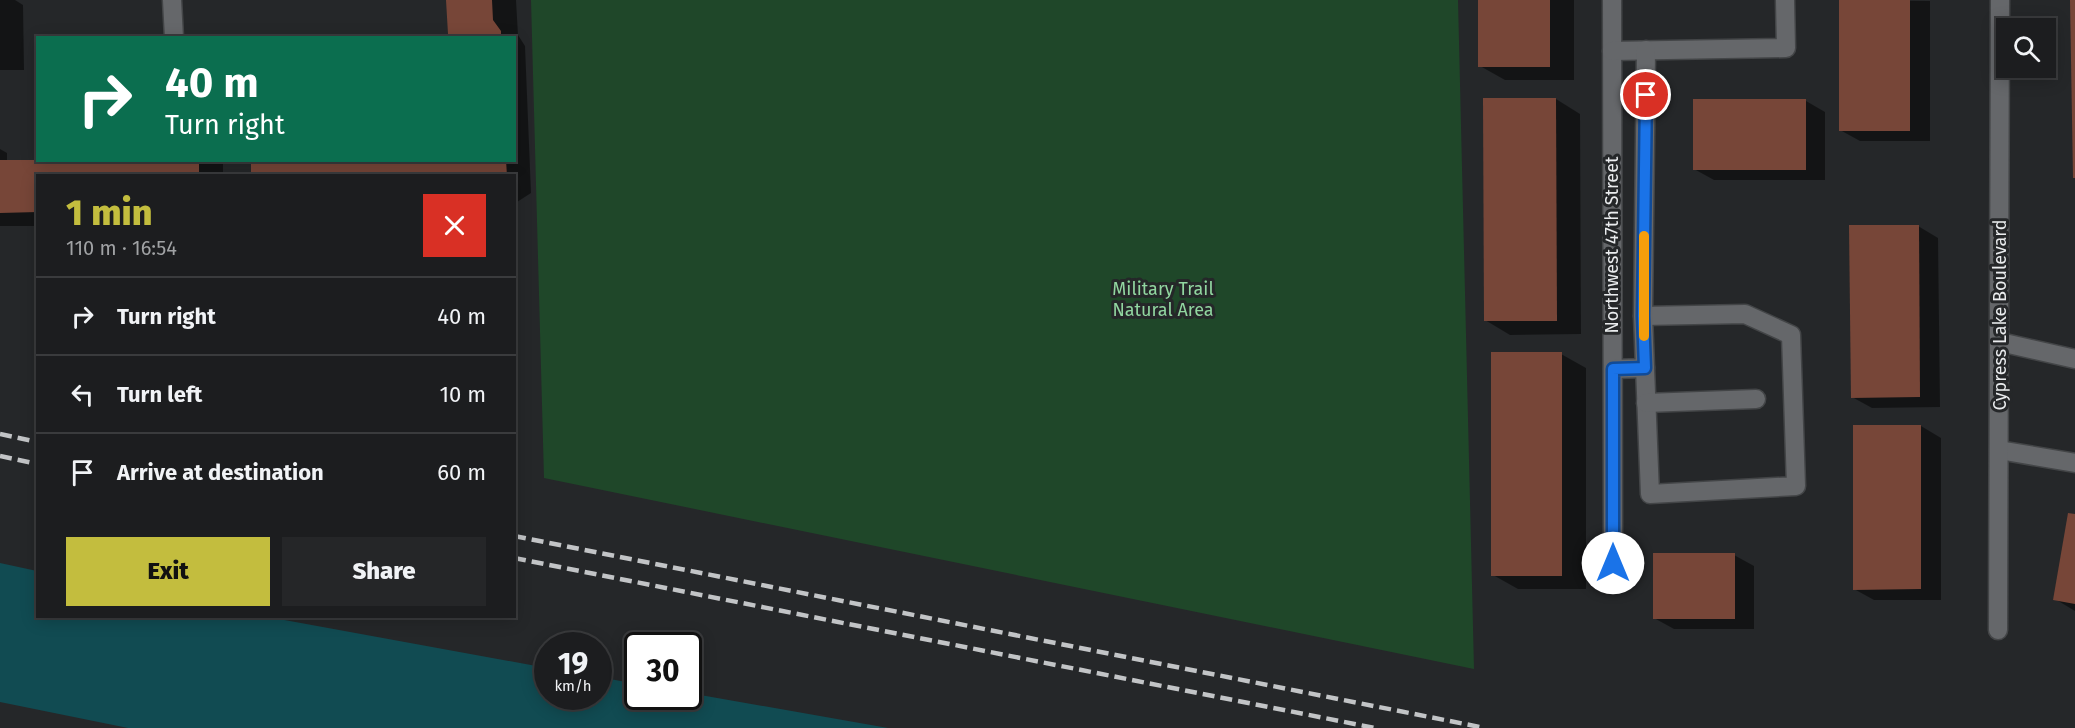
<!DOCTYPE html>
<meta charset="utf-8">
<style>
:root{--surface:#1c1d1f;--page:#252628;--text:#f1f3f6;--muted:#a0a2a4;--line:#3a3b3d;--accent:#c3bd3e}
body{margin:0;font-family:"Fira Sans",sans-serif;background:var(--page);color:var(--text);height:100vh;display:flex;flex-direction:column;font-size:22px;white-space:nowrap}
*{box-sizing:border-box;margin:0}
p{font-size:20px;color:var(--muted)}
.icon{flex:none;width:33px;height:33px;fill:none;stroke:currentColor;stroke-width:2;stroke-linecap:round;stroke-linejoin:round}
.map{position:relative;flex:1;overflow:hidden}
.sheet{position:absolute;left:36px;top:174px;width:480px;height:444px;display:flex;flex-direction:column;background:var(--surface);border-radius:0px;box-shadow:0 3px 15px #0003,0 0 0 2px var(--line)}
.sheet>*{flex:none}
.banner{position:absolute;left:36px;top:36px;width:480px;height:126px;border-radius:0px;box-shadow:0 3px 15px #0003,0 0 0 2px var(--line);background:#0b6e4f;color:#fff;overflow:hidden}
.tools{position:absolute;left:1996px;top:18px;display:grid;gap:12px}
.tools a{display:grid;place-items:center;width:60px;height:60px;border-radius:0px;background:var(--surface);box-shadow:0 3px 15px #0003,0 0 0 2px var(--line);font-size:30px}
.speed{position:absolute;left:534px;top:632px;display:flex;gap:12px;font-size:30px;font-weight:700;text-align:center}
.speed>*{display:grid;place-content:center;width:78px;height:78px;border-radius:50%;background:var(--surface);box-shadow:0 3px 15px #0003,0 0 0 2px var(--line);line-height:1}
.speed small{font-size:15px;font-weight:400}
.speed .limit{border:3px solid #111;border-radius:9px;background:#fff;color:#111}
.pin{position:absolute;display:grid;place-items:center;width:51px;height:51px;color:#fff;margin:-26px;border:3px solid #fff;border-radius:50%;box-shadow:0 2px 6px #0007}
.me{position:absolute;width:66px;margin:-33px;rotate:0deg;stroke-linejoin:round;filter:drop-shadow(0 0 4px #0008)}
.turn{display:flex;align-items:center;gap:21px;height:126px;padding:0 30px;font-size:27px}
.turn .icon{width:78px;height:78px;stroke-width:2.5}
.turn b{display:block;font-size:42px;line-height:51px}
.round{display:grid;place-items:center;flex:none;width:63px;height:63px;border-radius:0px;background:var(--page)}
.headline{display:flex;align-items:center;justify-content:space-between;height:102px;padding:0 30px}
h1{font-size:36px;font-weight:800;line-height:45px;color:var(--accent)}
.primary-button{display:flex;gap:12px;margin-top:auto;padding:12px 30px}
.primary-button a{flex:1;height:69px;border-radius:0px;background:var(--accent);color:#111;font-size:24px;font-weight:800;line-height:69px;text-align:center}
.primary-button a+a{background:var(--page);color:var(--text)}
ul{padding:0;list-style:none}
li{display:flex;align-items:center;gap:18px;height:78px;padding:0 30px;border-top:2px solid var(--line)}
li div{flex:1}
li b{display:block;font-size:22px}
li em{font-style:normal}
.map>svg:first-child{display:block}
.green{fill:#1f4729}
.water{fill:#114b52}
.shadow{fill:#0007}
.building{fill:#774638}
.lines{fill:none;stroke-linecap:round;stroke-linejoin:round}
.minor-casing{stroke:#434547;stroke-width:21}
.minor{stroke:#65676a;stroke-width:18}
.rail{stroke:#c2c4c6;stroke-width:4.5;stroke-dasharray:12 6;stroke-linecap:butt}
.route-casing{stroke:#114b97;stroke-width:15}
.route{stroke:#1a73e8;stroke-width:10}
.slow{stroke:#f59e0b;stroke-width:10}
.labels{text-anchor:middle;dominant-baseline:central;stroke-width:6;stroke-linejoin:round;paint-order:stroke}
.street-label{font-size:18px;fill:#eaecee;stroke:#252729}
.park-label{font-size:18px;fill:#91d6a0;stroke:#252729}
</style>
<div class="map">
<svg width="2075" height="728" viewBox="0 0 2075 728">
<rect width="100%" height="100%" fill="#252729"/>
<polygon class="green" points="531,0 1458,0 1474,669 544,478"/>
<polygon class="water" points="0,563 37,571 38,616 268,617 547,668 548,696 598,696 599,677 637,684 638,696 688,696 689,693 888,728 128,728 0,702"/>
<g class="shadow">
<polygon points="0,0 15,0 23,5 24,70 0,70"/>
<polygon points="448,0 516,0 518,35 525,46 531,193 514,204 514,176 253,176 252,160 514,160 514,38 452,38"/>
<polygon points="1480,0 1574,0 1574,80 1505,80 1480,66"/>
<polygon points="1840,0 1930,1 1930,141 1860,141 1840,130"/>
<polygon points="1556,99 1580,114 1581,334 1510,335 1485,320"/>
<polygon points="1806,101 1825,112 1825,180 1714,180 1694,169"/>
<polygon points="0,149 7,153 7,161 223,160 223,176 38,176 38,226 0,226"/>
<polygon points="1918,226 1938,238 1940,407 1872,408 1852,397"/>
<polygon points="1561,354 1586,368 1586,589 1518,589 1493,575"/>
<polygon points="1921,426 1941,438 1941,600 1874,600 1854,589"/>
<polygon points="2075,516 2075,611 2055,599"/>
<polygon points="1734,555 1754,566 1754,629 1674,629 1654,618"/>
</g>
<g class="building">
<polygon points="446,0 492,0 493,20 501,31 501,38 450,38 448,34"/>
<rect x="1478" y="0" width="72" height="67"/>
<rect x="1839" y="0" width="71" height="131"/>
<polygon points="2070,0 2075,0 2075,178 2073,178"/>
<polygon points="1483,98 1556,98 1557,321 1484,321"/>
<rect x="1693" y="99" width="113" height="71"/>
<polygon points="0,160 199,160 199,176 38,176 38,212 0,213"/>
<polygon points="251,160 506,160 507,176 251,176"/>
<polygon points="1849,225 1919,225 1920,397 1851,398"/>
<rect x="1491" y="352" width="71" height="224"/>
<polygon points="1853,425 1921,425 1921,589 1853,590"/>
<polygon points="2068,513 2075,514 2075,604 2053,600"/>
<rect x="1653" y="553" width="82" height="66"/>
</g>
<g class="lines">
<g class="minor-casing">
<g id="minor">
<polyline points="172,0 174,38"/>
<polyline points="1612,0 1613,563"/>
<polyline points="1612,51 1786,48 1785,0"/>
<polyline points="1643,316 1745,314 1791,335 1796,486 1650,494 1645,368"/>
<polyline points="2000,342 2075,359"/>
<polyline points="1613,369 1645,368 1643,316 1646,50"/>
<polyline points="1646,403 1756,399"/>
<polyline points="1999,450 2075,463"/>
<polyline points="1998,630 2000,0"/>
</g>
</g>
<use href="#minor" class="minor"/>
<g class="rail">
<polyline points="0,434 38,442"/>
<polyline points="0,456 38,464"/>
<polyline points="514,536 1485,728"/>
<polyline points="514,558 1375,728"/>
</g>
</g>
<g class="lines">
<g class="route-casing">
<polyline id="route" points="1613,563 1613,369 1645,368 1643,316 1646,95"/>
</g>
<use href="#route" class="route"/>
<polyline class="slow" points="1644,336 1644,236"/>
</g>
<g class="labels">
<g class="street-label">
<text transform="translate(1612 245) rotate(-90)">Northwest 47th Street</text>
<text transform="translate(2000 315) rotate(-90)">Cypress Lake Boulevard</text>
</g>
<g class="park-label">
<text x="1163" y="289">Military Trail<tspan x="1163" dy="21">Natural Area</tspan></text>
</g>
</g>
</svg>
<div class="tools">
<a><svg class="icon" aria-label="search" viewBox="0 0 24 24"><circle cx="10" cy="10" r="6"/><path d="M15 15l6 6"/></svg></a>
</div>
<div class="speed"><div>19<small>km/h</small></div><div class="limit">30</div></div>
<div class="pin" style="left:1646px;top:95px;background:#d93025"><svg class="icon" aria-label="arrive" viewBox="0 0 24 24"><path d="M6 21V4h12l-3 4 3 4H6"/></svg></div>
<svg class="me" style="left:1613px;top:563px" viewBox="-20 -20 40 40"><circle r="19" fill="#fff"/><path d="M0-13L10 11 0 6-10 11z" fill="#1a73e8"/></svg>
<div class="banner">
<div class="turn"><svg class="icon" aria-label="right" viewBox="0 0 24 24"><path d="M7 20v-9h11M14 6l5 5-5 5"/></svg><div><b>40 m</b>Turn right</div></div>
</div>
<section class="sheet">
<div class="headline"><div><h1>1 min</h1><p>110 m · 16:54</p></div><a class="round" style="background:#d93025;color:#fff"><svg class="icon" aria-label="close" viewBox="0 0 24 24"><path d="M6 6l12 12M18 6L6 18"/></svg></a></div>
<ul>
<li><svg class="icon" aria-label="right" viewBox="0 0 24 24"><path d="M7 20v-9h11M14 6l5 5-5 5"/></svg><div><b>Turn right</b></div><em>40 m</em></li>
<li><svg class="icon" aria-label="left" viewBox="0 0 24 24"><path d="M17 20v-9H6M10 6l-5 5 5 5"/></svg><div><b>Turn left</b></div><em>10 m</em></li>
<li><svg class="icon" aria-label="arrive" viewBox="0 0 24 24"><path d="M6 21V4h12l-3 4 3 4H6"/></svg><div><b>Arrive at destination</b></div><em>60 m</em></li>
</ul>
<div class="primary-button"><a>Exit</a><a>Share</a></div>
</section>
</div>
